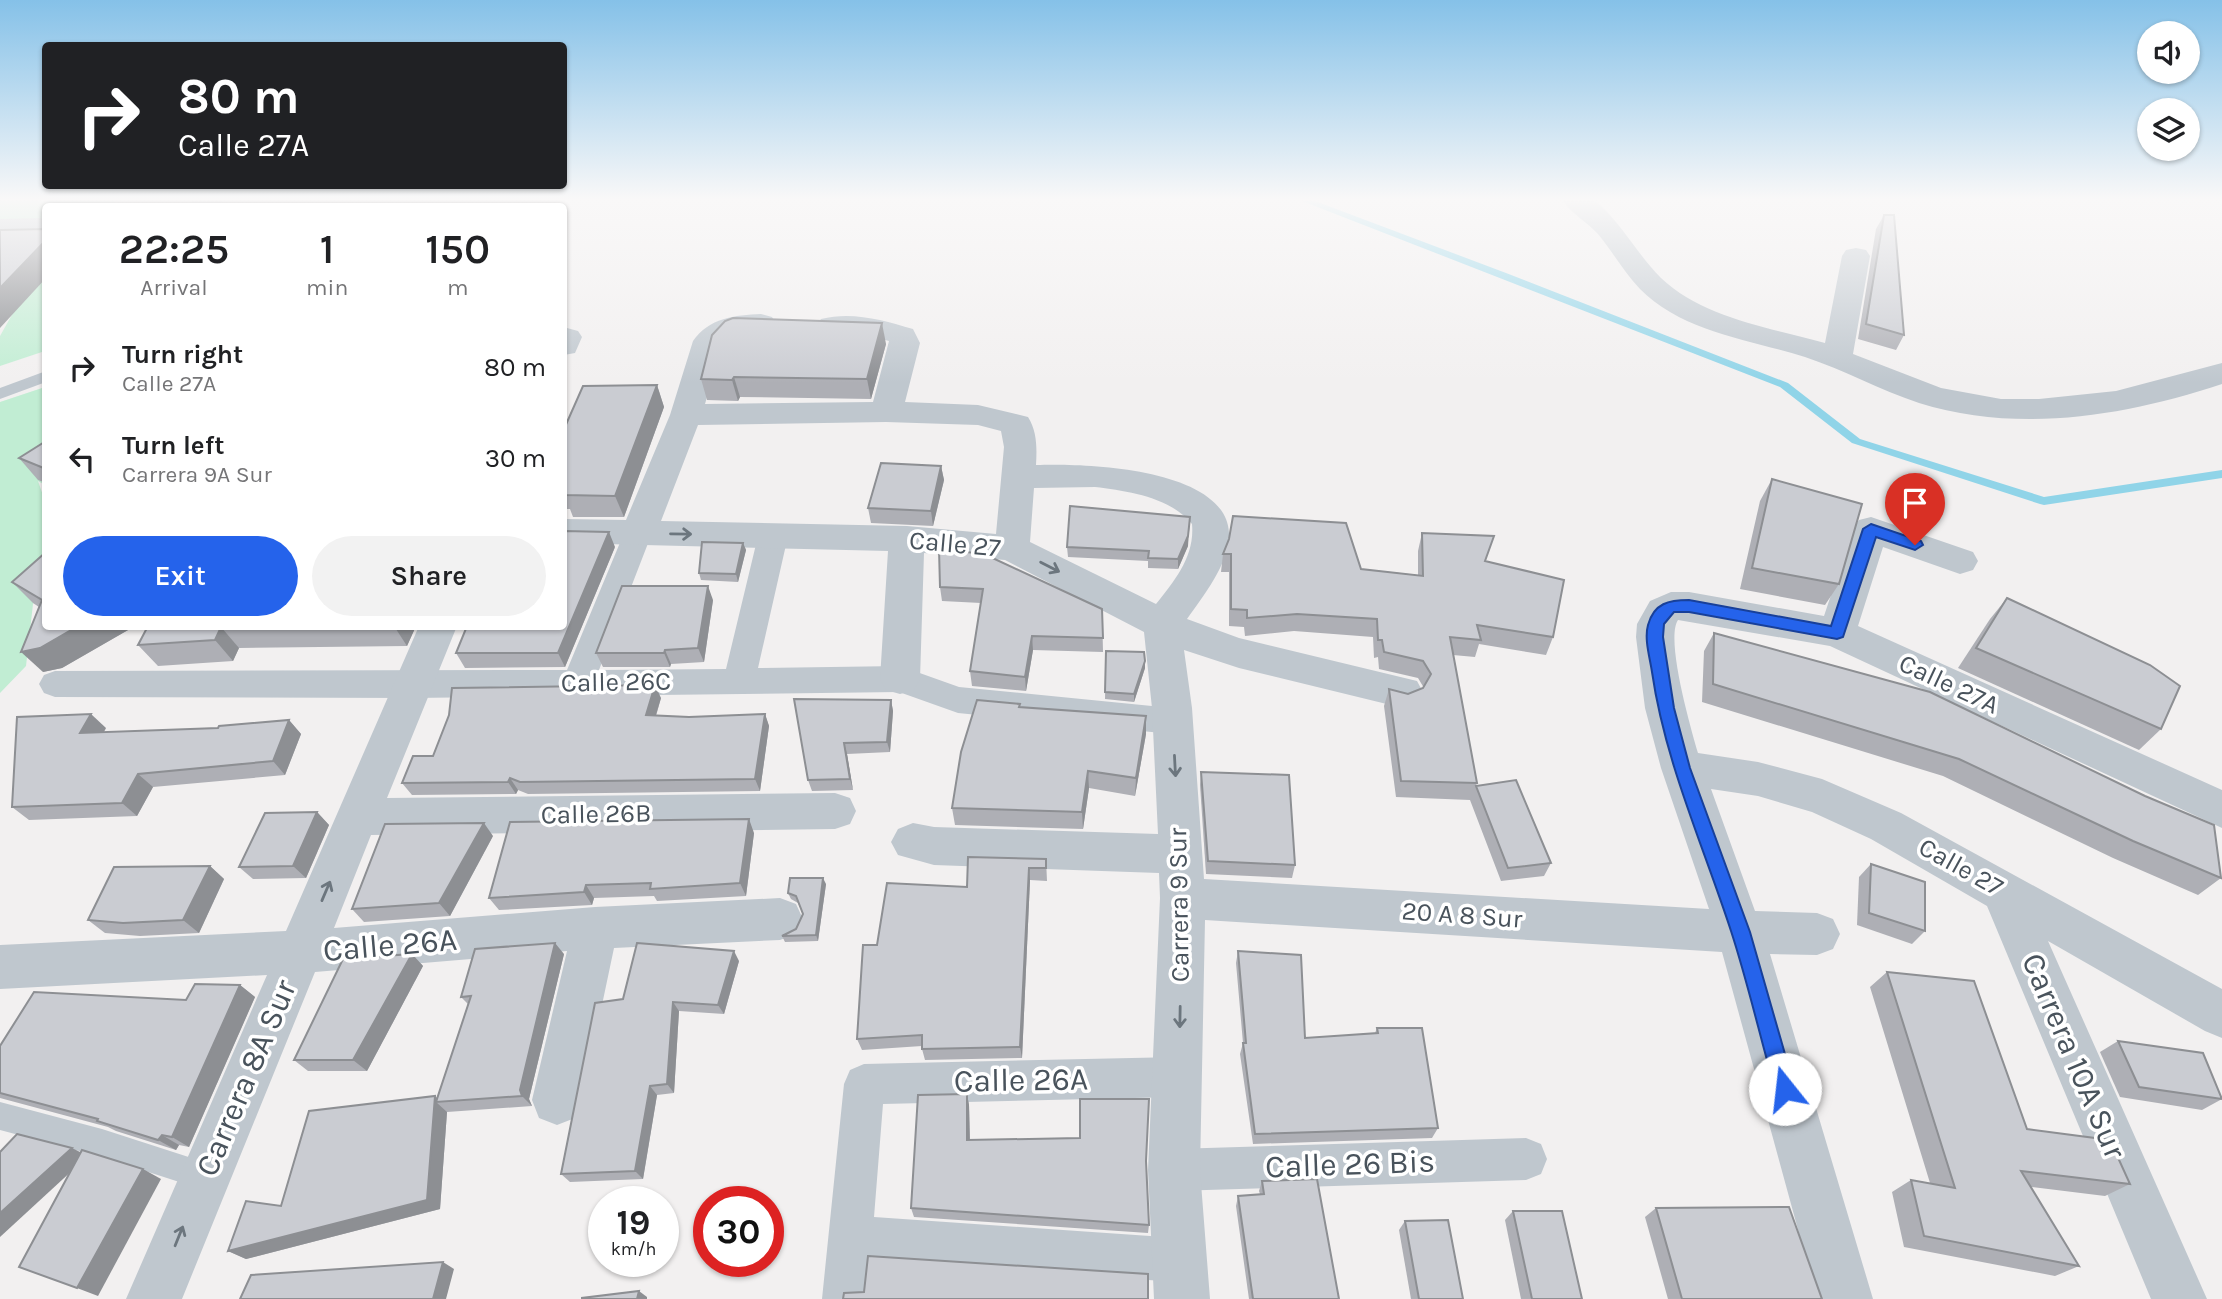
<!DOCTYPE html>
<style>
:root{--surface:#fff;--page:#f2f2f2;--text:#202124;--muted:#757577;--accent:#2563eb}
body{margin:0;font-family:Karla,sans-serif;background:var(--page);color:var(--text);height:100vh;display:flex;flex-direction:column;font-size:26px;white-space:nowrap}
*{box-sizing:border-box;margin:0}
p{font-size:23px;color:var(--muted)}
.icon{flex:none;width:38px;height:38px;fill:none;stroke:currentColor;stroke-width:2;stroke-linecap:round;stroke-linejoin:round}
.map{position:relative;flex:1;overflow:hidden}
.details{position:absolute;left:42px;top:203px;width:525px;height:427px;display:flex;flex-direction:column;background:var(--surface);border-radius:7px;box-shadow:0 2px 5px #0004}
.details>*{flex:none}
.banner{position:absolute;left:42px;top:42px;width:525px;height:147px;border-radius:7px;box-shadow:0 2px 5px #0004;background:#202124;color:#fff;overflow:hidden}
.tools{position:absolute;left:2137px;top:21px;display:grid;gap:14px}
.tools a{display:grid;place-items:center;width:63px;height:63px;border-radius:50%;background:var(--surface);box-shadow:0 2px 5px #0004;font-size:35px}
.speed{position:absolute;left:588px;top:1186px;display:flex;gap:14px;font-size:35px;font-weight:700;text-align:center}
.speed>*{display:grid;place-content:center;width:91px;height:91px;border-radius:50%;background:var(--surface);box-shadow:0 2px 5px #0004;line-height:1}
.speed small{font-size:18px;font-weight:400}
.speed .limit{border:10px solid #d22;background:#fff;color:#111}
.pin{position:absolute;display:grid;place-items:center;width:60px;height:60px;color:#fff;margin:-72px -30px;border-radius:50% 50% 50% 0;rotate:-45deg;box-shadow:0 0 7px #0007}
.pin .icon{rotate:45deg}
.me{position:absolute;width:77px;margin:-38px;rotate:344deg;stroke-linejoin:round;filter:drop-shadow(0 0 5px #0008)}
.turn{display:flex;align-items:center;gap:24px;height:147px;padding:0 21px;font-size:32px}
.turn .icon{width:91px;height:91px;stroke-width:2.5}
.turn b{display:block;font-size:49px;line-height:60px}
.eta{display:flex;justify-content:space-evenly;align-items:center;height:119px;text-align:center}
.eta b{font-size:42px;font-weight:600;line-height:49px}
.primary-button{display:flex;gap:14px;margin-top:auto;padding:14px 21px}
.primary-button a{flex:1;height:80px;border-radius:42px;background:var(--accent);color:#fff;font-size:28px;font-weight:600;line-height:80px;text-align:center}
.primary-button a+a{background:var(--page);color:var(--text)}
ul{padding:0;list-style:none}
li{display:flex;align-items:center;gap:21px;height:91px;padding:0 21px}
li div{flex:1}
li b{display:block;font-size:26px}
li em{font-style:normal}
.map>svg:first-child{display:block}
.green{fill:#c1edd3}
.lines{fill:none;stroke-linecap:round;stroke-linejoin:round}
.stream{fill:#90d4e8;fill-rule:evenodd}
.service{fill:#bfc7ce;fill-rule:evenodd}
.pedestrian{fill:#bfc7ce;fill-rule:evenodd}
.minor{fill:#bfc7ce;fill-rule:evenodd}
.wall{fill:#aeafb5}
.shaded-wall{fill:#8d8f93}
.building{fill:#caccd2;stroke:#8d8f93;stroke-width:2}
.oneway{stroke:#6c767e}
.route{fill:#2563eb;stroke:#184099;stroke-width:2}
.labels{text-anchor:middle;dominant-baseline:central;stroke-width:7;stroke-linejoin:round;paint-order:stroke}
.street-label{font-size:26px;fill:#49535c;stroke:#fff}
.near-street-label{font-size:32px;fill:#49535c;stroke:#fff}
</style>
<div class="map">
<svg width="2222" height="1299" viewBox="0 0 2222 1299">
<rect width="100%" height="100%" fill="#f2f0f0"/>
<g class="green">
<polygon points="0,201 113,201 120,206 46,206 45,237 0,240"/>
<polygon points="45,256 45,351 0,366 0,336"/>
<polygon points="45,387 45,485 38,481 45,501 45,584 33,604 26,666 0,693 0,402"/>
</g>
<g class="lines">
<polygon class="stream" points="1302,201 1315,201 1506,273 1788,383 1860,439 2044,497 2222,470 2222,478 2044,505 2040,504 1852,443 1780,387"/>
<g class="service">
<polygon points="46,371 46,382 0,399 0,388"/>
<polygon points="0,1102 102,1129 204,1162 214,1166 218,1176 214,1186 204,1190 102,1157 0,1130"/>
</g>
<g class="pedestrian">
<polygon points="638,523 648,526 652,533 599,670 726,669 758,536 763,529 773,526 783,529 788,536 758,668 900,666 959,687 1172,708 1184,712 1189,721 1184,730 1172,734 958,713 899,692 413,698 55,697 44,693 39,684 44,675 55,671 567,670 624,533 628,526"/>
<polygon points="1178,1057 1192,1063 1198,1077 1192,1091 1178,1097 883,1104 874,1217 1179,1238 1195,1244 1201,1260 1195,1276 1179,1282 871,1262 868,1299 822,1299 844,1084 850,1070 864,1064"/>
<polygon points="1526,1138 1541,1144 1547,1159 1541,1174 1526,1180 1174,1191 1159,1185 1153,1170 1159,1155 1174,1149"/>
</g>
<g class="minor">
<polygon points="192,201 222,201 219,206 189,206"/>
<path d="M1563,201H1595L1599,204C1623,226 1638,255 1661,278C1703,318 1771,328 1825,343L1842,256L1846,250L1856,248L1866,250L1870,256L1853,354L1941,388L2001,399H2039L2116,391L2222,363V384C2125,416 2019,434 1919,403C1880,390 1844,370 1805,357C1751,340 1682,332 1640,289C1624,272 1612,251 1598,234C1587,222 1572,214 1563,201Z"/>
<polygon points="46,218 46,234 0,235 0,219"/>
<path d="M761,314L772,317L776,323L772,329C753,334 737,331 722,344L705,404L873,402L889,341C866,334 844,337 821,331L817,325L821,319C852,311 883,320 913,329L920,343L905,402L978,405L1028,417C1037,431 1037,448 1036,465C1082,463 1226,467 1229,533C1230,563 1203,596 1187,619L1239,638L1417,681L1423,692L1417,703L1403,708L1239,668L1184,650L1192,708L1204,879L1709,909L1661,768L1645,708L1636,637L1637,624L1650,601L1671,592H1689L1824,616L1853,529L1859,520L1871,517L1973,552L1978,561L1973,570L1960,574L1883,547L1858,626L2222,790V828L1830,646L1678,620C1665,639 1691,729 1698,753L1758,762L1822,779L1901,813L2222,989V1038L2205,1031L2048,941L2207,1299H2151L1987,906L1871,839L1812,812L1758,796L1711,789L1755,911L1817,913L1833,919L1840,934L1833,949L1817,955L1770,954L1873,1299H1817L1722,952L1205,920L1200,1170L1210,1299H1154L1148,1170L1160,898L1159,873L934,865L898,855L891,842L898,829L913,823L934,827L1158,834L1152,708L1144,632L1005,560L924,553L920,679L914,690L900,694L886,690L880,679L888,551L564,543V519L626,520L670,415L693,341C709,318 735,315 761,314ZM886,422L978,425L1001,431L1004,447L996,534L907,526L661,521L698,425ZM1095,487C1128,491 1170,497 1192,524C1195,556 1175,580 1156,604L1030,542L1034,488Z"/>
<polygon points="567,328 578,331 582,337 575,353 564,355 564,329"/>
<polygon points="419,626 457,626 387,798 835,793 850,798 856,811 850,824 835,829 371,835 334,928 595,907 780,898 796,904 803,919 796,934 780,940 614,948 582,1100 575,1118 557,1125 539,1118 532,1100 567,951 315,972 182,1299 126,1299 267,975 0,989 0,945 286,931"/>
</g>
</g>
<g class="wall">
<polygon points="1884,215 1904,335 1896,350 1858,339 1876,229"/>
<polygon points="886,344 871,399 740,397 738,401 707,400 701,379"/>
<polygon points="657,385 664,407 624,517 573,517 570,509 564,509 564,429"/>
<polygon points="46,441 46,483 38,480 19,458"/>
<polygon points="941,466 944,480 933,526 871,523 868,508"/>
<polygon points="1772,479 1839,584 1825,605 1740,589 1760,501"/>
<polygon points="1422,533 1485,561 1553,637 1546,655 1479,644 1475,657 1453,655 1477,783 1476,786 1551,863 1544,876 1501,881 1470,800 1396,797 1384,706 1389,689 1408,694 1424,688 1418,678 1379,669 1378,657 1374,658 1373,637 1294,631 1245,636 1244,627 1229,626 1229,572 1221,572 1223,554 1418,575 1418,551"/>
<polygon points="743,543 746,550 738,582 701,580 699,573"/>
<polygon points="1188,546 1178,569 1148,568 1148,561 1068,557 1067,547"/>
<polygon points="615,547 565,667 465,668 456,653 564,626"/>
<polygon points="939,549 1102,609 1103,652 1033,650 1026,691 972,686 970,671 981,603 942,601 940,587"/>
<polygon points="46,552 46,626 135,626 62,668 43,672 39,607 33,603 12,582"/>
<polygon points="2007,598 2161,729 2139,750 1958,668 1990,619"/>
<polygon points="713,600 704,662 671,664 670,667 603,667 596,653"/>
<polygon points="148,626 416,626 407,646 239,648 233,661 158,666 138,645"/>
<polygon points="1714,633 2221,878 2198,895 2113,858 1943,776 1702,702 1704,651"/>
<polygon points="1106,651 1145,661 1145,668 1134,702 1105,699"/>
<polygon points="661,698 656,716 689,717 765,714 769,726 760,791 528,794 518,790 516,794 412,795 402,783 433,756"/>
<polygon points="794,699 891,700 893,711 890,752 847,754 853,790 812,791 808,780"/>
<polygon points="1020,707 1146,734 1135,796 1089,788 1083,829 955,825 952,808"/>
<polygon points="289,720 301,734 285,775 153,787 137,816 29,820 12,807 106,728 104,732 218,728"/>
<polygon points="1201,772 1295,865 1292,878 1206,874 1200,785"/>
<polygon points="317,812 329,825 306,878 253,879 239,867"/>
<polygon points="754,833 746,896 657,901 654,896 594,898 592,905 499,910 489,898"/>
<polygon points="493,836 450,916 364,922 352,909"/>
<polygon points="1046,859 1047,881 1030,880 1022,1058 925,1060 922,1049 922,1046 862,1050 857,1039 967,887"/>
<polygon points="1871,864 1925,931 1912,944 1857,925 1859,877"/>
<polygon points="210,866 224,879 199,933 140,936 105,933 88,920"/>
<polygon points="826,884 818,941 785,942 782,936 796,929 803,914 798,903 791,899 788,893"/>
<polygon points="1238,951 1305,1038 1375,1033 1377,1028 1438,1128 1432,1138 1253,1144 1240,1054 1243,1043 1236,963"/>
<polygon points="412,954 423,966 367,1071 308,1071 294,1060"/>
<polygon points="564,954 529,1099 532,1106 447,1112 440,1209 246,1259 228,1251 281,1206 435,1096 437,1098 468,1004 461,997"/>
<polygon points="739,961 724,1014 679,1011 674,1093 657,1095 643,1179 570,1182 561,1174 623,999"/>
<polygon points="1887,972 2027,1129 2130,1184 2105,1196 2031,1187 2079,1266 2055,1276 1904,1247 1892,1192 1911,1180 1930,1183 1870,987"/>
<polygon points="240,985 255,997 189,1147 179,1145 176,1150 116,1131 108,1127 0,1098 0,1046 186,1000"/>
<polygon points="2118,1041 2222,1099 2202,1110 2120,1097 2100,1052"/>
<polygon points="967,1094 969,1105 970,1140 1146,1161 1149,1225 1148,1233 914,1217 911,1208"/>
<polygon points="1262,1181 1339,1299 1249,1299 1236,1206 1238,1196 1260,1194 1259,1191"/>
<polygon points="1656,1208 1822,1299 1668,1299 1645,1217"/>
<polygon points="1513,1211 1582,1299 1521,1299 1505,1220"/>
<polygon points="1405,1221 1463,1299 1411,1299 1399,1230"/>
</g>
<g class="shaded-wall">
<polygon points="46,240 46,278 0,328 0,288"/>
<polygon points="882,323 886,344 871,399 867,379"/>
<polygon points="734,377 740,397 738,401 732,380"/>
<polygon points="657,385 664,407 624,517 615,496"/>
<polygon points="941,466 944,480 933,526 931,511"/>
<polygon points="1190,517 1188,546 1178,569 1178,559"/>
<polygon points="609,532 615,547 565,667 558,653"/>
<polygon points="743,543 746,550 738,582 736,574"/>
<polygon points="708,586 713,600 704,662 698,648"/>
<polygon points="78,626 135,626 62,668 43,672 21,652"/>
<polygon points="394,626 416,626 407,646"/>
<polygon points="221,627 239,648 233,661 215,640"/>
<polygon points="1032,636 1033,650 1026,691 1025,677"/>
<polygon points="665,650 671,664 670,667 664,653"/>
<polygon points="1145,661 1145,668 1134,702 1134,694"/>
<polygon points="655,685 661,698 652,728 646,715"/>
<polygon points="891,700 893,711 890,752 887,742"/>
<polygon points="91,714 106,728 95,746 80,733"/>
<polygon points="765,714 769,726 760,791 755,779"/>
<polygon points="1146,716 1146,734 1135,796 1136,778"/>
<polygon points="289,720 301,734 285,775 273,761"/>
<polygon points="844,743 847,754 853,790 850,779"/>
<polygon points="1088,771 1089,788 1083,829 1082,812"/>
<polygon points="138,774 153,787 137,816 122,803"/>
<polygon points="510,778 518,790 516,794 508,782"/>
<polygon points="317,812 329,825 306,878 293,866"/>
<polygon points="749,819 754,833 746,896 740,883"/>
<polygon points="484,823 493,836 450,916 439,903"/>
<polygon points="210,866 224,879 199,933 183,920"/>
<polygon points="1029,868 1030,880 1022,1058 1020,1047"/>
<polygon points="823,878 826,884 818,941 816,935"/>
<polygon points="586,885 594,898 592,905 584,892"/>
<polygon points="555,943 564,954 529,1099 532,1106 522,1096 520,1090"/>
<polygon points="734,951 739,961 724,1014 718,1005"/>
<polygon points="412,954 423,966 367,1071 353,1060"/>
<polygon points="240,985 255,997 189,1147 172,1137"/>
<polygon points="673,1002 679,1011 674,1093 667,1084"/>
<polygon points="650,1086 657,1095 643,1179 635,1171"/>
<polygon points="967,1094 969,1105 970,1149 967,1140"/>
<polygon points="435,1096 441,1102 436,1102 447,1112 440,1209 246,1259 228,1251"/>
<polygon points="162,1135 179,1145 176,1150 158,1140"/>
<polygon points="72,1148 88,1156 0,1237 0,1213"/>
<polygon points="143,1169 161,1179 98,1296 77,1288"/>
<polygon points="443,1262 454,1269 446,1299 433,1299"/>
<polygon points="639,1291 647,1297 647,1299 637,1299"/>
</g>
<g class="building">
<polygon points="1884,215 1894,215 1904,335 1866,324"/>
<polygon points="46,229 46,240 0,288 0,230"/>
<polygon points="733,318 882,323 867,379 734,377 732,380 701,379 712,335 725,321"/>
<polygon points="657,385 615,496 564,495 565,489 564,488 564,429 583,386"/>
<polygon points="46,441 46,469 19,458"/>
<polygon points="881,463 941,466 931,511 868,508"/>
<polygon points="1772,479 1862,504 1839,584 1752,568"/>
<polygon points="1070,506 1190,517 1188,536 1178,559 1148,558 1149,551 1067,547"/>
<polygon points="1233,516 1346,523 1361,569 1423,576 1422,533 1494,536 1485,561 1564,580 1553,637 1477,625 1481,640 1450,637 1477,783 1401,781 1389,689 1408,694 1423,688 1431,674 1423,661 1384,652 1382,640 1378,640 1377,619 1297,614 1247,618 1247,610 1231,609 1231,554 1223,554 1229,539"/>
<polygon points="564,531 609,532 558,653 456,653 467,626 564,626"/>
<polygon points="702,542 743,543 736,574 699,573"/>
<polygon points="939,549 984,554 1102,609 1103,638 1032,636 1025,677 970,671 983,589 940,587"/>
<polygon points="46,552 46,626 78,626 40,648 21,652 42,600 12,582"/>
<polygon points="622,586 708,586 698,648 665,650 664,653 596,653"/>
<polygon points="2007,598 2150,665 2180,686 2161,729 1976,648"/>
<polygon points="148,626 275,626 221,627 215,640 138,645"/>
<polygon points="1714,633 1930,692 2145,796 2214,825 2221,878 2133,841 1959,759 1713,684"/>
<polygon points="1106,651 1144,652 1145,661 1134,694 1105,692"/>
<polygon points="655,685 646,715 689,717 765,714 755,779 520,782 510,778 508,782 402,783 413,756 433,756 449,715 452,688"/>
<polygon points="794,699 891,700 887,742 844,743 850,779 808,780"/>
<polygon points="977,700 1020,704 1019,707 1146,716 1136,778 1088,771 1082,812 952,808 961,752"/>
<polygon points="91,714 80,733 218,728 219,726 289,720 273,761 138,774 122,803 12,807 17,717"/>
<polygon points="1201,772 1289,775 1295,865 1208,861"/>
<polygon points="1516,780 1551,863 1508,868 1476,786"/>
<polygon points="317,812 293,866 239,867 265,813"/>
<polygon points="749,819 740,883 650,889 651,883 586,885 584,892 489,898 510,822"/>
<polygon points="484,823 439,903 352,909 385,824"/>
<polygon points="968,857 1046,859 1046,868 1029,868 1020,1047 922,1049 922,1035 857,1039 863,945 877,945 887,883 967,887"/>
<polygon points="1871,864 1925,882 1925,931 1869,913"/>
<polygon points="210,866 183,920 123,923 88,920 114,867"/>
<polygon points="790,878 823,878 816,935 782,936 796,929 803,914 796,896 788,893"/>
<polygon points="555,943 520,1090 522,1096 436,1102 471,996 461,997 475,949"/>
<polygon points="637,943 734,951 718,1005 673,1002 667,1084 650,1086 635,1171 561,1174 595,1003 623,999"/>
<polygon points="1238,951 1301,955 1305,1038 1378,1033 1377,1028 1422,1028 1438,1128 1255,1134 1243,1043 1246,1043"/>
<polygon points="412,954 353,1060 294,1060 343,959"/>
<polygon points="1887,972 1974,981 2027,1129 2110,1140 2130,1184 2021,1171 2079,1266 1924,1236 1911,1180 1955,1188"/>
<polygon points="195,984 240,985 172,1137 162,1135 158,1140 97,1121 98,1119 0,1093 0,1046 34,992 186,1000"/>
<polygon points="2118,1041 2203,1053 2222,1099 2139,1087"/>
<polygon points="967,1094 967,1140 1080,1138 1080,1099 1149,1099 1146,1161 1149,1225 911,1208 918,1095"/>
<polygon points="435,1096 427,1200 228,1251 246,1201 281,1206 309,1111"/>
<polygon points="17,1134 72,1148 0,1213 0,1152"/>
<polygon points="82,1150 143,1169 77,1288 19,1267"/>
<polygon points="1317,1179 1339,1299 1253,1299 1238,1196 1264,1194 1262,1181"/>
<polygon points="1789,1207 1822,1299 1682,1299 1656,1208"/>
<polygon points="1513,1211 1562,1211 1582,1299 1532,1299"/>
<polygon points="1448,1220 1463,1299 1419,1299 1405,1221"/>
<polygon points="868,1256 1148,1274 1148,1299 843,1299 844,1293 864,1292"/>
<polygon points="443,1262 433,1299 240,1299 251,1275"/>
<polygon points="639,1291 637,1299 582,1299 582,1298"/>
</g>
<defs><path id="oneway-shaft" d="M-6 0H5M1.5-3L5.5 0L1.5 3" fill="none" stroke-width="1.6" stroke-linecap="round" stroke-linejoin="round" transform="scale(1.75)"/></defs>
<g class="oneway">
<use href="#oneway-shaft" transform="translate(681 534) rotate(1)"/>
<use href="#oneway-shaft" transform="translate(1050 567) rotate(27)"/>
<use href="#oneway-shaft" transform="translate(1175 766) rotate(87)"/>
<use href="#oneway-shaft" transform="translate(326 891) rotate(-67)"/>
<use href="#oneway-shaft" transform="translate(1180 1017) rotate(91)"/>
<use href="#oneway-shaft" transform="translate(179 1236) rotate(-68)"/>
</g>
<linearGradient id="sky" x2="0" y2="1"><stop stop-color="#85c1e8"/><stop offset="0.52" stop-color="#f9f8f8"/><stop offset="1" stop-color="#f9f8f8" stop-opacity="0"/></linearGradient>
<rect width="2222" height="383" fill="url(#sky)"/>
<path class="route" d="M1871,524L1921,541L1923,545L1915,550L1876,537L1843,637L1837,639L1689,612H1674L1664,624L1663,637L1674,708L1690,768L1750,932L1795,1089L1792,1097L1785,1100L1778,1097L1775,1089C1760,1037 1748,983 1731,931C1703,845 1665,762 1652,672C1650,658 1644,639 1648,625C1654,603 1669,600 1689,600L1831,626L1863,529Z"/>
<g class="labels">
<g class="street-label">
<text transform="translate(955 544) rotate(5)">Calle 27</text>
<text transform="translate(616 682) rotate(-1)">Calle 26C</text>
<text transform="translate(1949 684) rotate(25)">Calle 27A</text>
<text transform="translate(596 814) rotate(-1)">Calle 26B</text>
<text transform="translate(1961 867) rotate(29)">Calle 27</text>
<text transform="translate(1179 905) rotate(-91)">Carrera 9 Sur</text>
<text transform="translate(1462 915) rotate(4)">20 A 8 Sur</text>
</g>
<g class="near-street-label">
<text transform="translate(390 945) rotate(-5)">Calle 26A</text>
<text transform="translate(2074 1056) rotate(67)">Carrera 10A Sur</text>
<text transform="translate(246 1078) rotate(-67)">Carrera 8A Sur</text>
<text transform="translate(1021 1080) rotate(-1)">Calle 26A</text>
<text transform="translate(1350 1164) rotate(-2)">Calle 26 Bis</text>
</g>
</g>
</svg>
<div class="tools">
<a><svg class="icon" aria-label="sound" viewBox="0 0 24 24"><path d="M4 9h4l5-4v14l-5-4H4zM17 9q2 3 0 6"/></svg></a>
<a><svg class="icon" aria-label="layers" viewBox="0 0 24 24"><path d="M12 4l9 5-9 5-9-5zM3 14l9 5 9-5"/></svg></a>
</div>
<div class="speed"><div>19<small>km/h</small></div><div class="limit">30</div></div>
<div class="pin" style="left:1915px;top:545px;background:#d93025"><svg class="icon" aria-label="arrive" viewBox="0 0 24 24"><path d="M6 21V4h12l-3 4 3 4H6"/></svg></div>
<svg class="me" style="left:1785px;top:1089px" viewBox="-20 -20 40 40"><circle r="19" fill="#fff"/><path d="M0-13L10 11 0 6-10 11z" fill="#2563eb"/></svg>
<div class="banner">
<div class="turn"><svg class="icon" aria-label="right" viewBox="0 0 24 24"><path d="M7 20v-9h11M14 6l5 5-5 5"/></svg><div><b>80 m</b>Calle 27A</div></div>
</div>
<section class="details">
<div class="eta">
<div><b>22:25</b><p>Arrival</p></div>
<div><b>1</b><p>min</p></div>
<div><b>150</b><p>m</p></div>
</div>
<ul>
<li><svg class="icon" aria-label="right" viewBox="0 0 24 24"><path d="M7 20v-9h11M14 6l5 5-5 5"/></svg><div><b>Turn right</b><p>Calle 27A</p></div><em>80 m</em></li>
<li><svg class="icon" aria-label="left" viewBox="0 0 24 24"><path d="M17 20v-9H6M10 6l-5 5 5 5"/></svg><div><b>Turn left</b><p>Carrera 9A Sur</p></div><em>30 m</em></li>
</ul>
<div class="primary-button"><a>Exit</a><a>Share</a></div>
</section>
</div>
